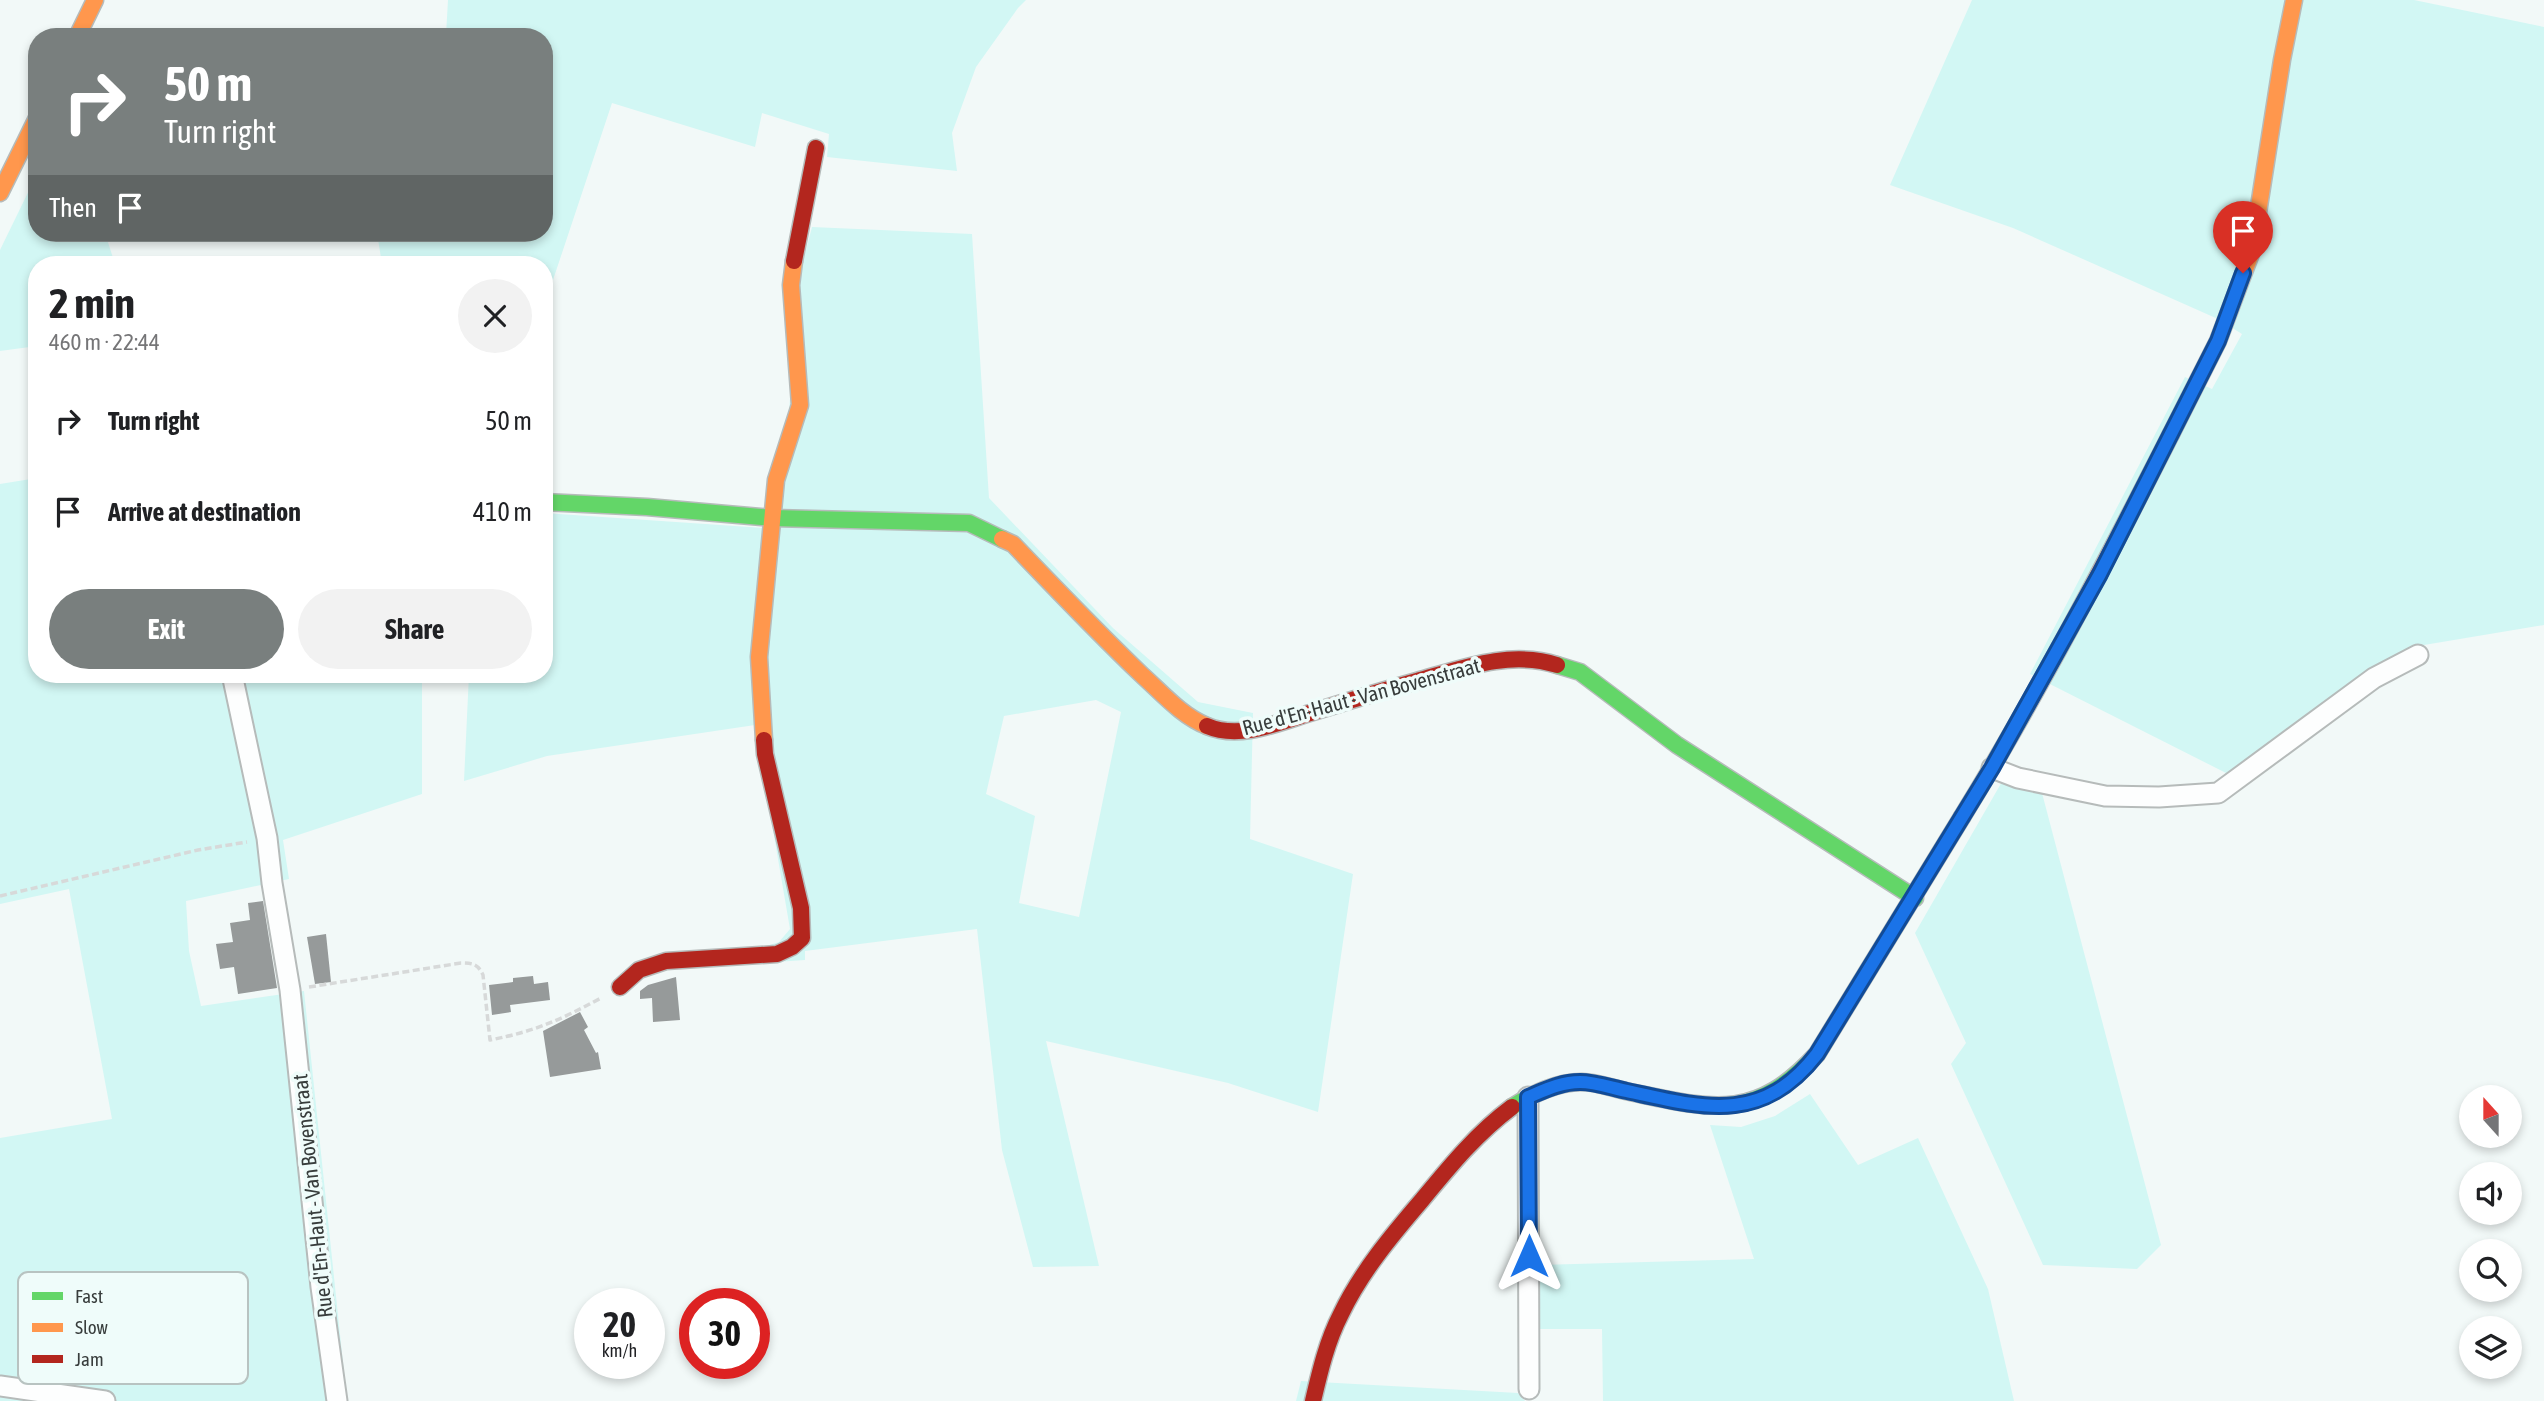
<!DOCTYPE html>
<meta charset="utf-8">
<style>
:root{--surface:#fff;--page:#f2f2f2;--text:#202124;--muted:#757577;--accent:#797f7e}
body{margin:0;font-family:"Asap Condensed",sans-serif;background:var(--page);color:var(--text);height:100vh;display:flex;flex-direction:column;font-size:26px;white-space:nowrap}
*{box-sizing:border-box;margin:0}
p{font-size:23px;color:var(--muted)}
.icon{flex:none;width:38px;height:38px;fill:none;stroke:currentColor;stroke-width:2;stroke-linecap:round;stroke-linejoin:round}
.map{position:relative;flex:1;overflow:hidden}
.panel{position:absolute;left:28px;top:256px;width:525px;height:427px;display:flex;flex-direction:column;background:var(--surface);border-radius:28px;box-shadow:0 4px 10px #0003}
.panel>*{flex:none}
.hud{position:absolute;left:28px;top:28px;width:525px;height:214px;border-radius:28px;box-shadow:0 4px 10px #0003;background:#797f7e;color:#fff;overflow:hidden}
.needle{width:46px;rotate:339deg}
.controls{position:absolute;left:2459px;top:1085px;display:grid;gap:14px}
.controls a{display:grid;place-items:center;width:63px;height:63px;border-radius:50%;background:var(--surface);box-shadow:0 4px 10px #0003;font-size:35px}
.speed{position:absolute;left:574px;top:1288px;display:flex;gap:14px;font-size:35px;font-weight:700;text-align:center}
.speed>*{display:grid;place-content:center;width:91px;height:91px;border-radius:50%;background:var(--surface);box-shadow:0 4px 10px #0003;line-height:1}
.speed small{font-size:18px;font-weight:400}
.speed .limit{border:10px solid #d22;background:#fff;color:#111}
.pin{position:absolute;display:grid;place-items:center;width:60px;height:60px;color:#fff;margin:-72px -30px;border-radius:50% 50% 50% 0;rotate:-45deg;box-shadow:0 0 7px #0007}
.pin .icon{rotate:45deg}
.me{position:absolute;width:77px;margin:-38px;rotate:0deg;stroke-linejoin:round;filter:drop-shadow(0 0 5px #0008)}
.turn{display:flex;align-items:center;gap:24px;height:147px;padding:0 21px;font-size:32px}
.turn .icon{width:91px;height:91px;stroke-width:2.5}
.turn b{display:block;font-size:49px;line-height:60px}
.then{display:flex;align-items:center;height:66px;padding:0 21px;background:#0003;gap:14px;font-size:26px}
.round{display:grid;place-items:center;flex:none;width:74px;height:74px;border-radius:37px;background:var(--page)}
.headline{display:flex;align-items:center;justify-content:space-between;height:119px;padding:0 21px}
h1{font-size:42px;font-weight:700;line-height:52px}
.action{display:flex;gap:14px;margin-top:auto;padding:14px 21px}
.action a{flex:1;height:80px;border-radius:42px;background:var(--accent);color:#fff;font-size:28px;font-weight:700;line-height:80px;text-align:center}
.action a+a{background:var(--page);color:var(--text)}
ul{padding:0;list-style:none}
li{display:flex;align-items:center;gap:21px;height:91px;padding:0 21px}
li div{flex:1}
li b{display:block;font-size:26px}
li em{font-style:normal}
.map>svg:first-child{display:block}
.green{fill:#d2f7f4;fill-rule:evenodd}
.building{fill:#969a9a}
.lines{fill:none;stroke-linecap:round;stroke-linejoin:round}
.street-casing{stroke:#b6bbba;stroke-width:23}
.fast-casing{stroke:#b6bbba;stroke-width:19}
.slow-casing{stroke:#b6bbba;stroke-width:19}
.jam-casing{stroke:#b6bbba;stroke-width:19}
.path{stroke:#d7d9d9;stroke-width:3.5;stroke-dasharray:7 3.5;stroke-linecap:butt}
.street{stroke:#fdfefe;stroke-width:19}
.fast{stroke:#63d668;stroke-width:16}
.slow{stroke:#ff974d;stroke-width:16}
.jam{stroke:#b3261e;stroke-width:16}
.route-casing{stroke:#114b97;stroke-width:18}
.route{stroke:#1a73e8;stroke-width:12}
.labels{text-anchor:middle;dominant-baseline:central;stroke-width:7;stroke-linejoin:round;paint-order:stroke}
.street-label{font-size:21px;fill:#383d3c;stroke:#effcfa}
.key{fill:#effcfa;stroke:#b8c3c1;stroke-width:2}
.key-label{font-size:19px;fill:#383d3c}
</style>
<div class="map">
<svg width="2544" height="1401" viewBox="0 0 2544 1401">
<rect width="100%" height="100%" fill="#f2f9f8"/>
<g class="green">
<polygon points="448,0 1026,0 1018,8 976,67 952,133 957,171 827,157 829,134 762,113 755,147 612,103 553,280 544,276 544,264 382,264 377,233 544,233 544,37 435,37 446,35"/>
<polygon points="1972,0 2414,0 2544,27 2544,625 2424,645 2382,664 2230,775 2030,674 2185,377 2212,389 2242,334 2218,319 2013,228 1890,185"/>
<polygon points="37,174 37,233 105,233 115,264 37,264 37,346 0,351 0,250"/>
<path d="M812,227L972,234L989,498L1113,628L1198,702L1253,713L1250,839L1353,874L1318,1112L1228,1083L1046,1041L1099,1266L1033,1267L1002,1150L977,929L805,951V960L693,968L779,942L790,929L755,725L547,756L464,781L469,674H544V513L779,529L801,269ZM1096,700L1121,712L1079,917L1019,903L1035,816L986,794L1004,716Z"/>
<polygon points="37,478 37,674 422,674 422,794 283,840 289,879 186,901 189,951 201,1006 304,991 347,1401 0,1401 0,1138 112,1119 69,889 0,904 0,484"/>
<polygon points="2003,780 2042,793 2161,1245 2137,1269 2043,1265 1951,1064 1966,1043 1915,933"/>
<polygon points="1810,1094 1858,1165 1918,1138 1988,1289 2014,1401 1603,1401 1602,1329 1540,1329 1539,1265 1754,1259 1710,1125 1741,1127 1775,1116"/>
<polygon points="1301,1381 1518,1393 1525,1401 1296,1401"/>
</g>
<g class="building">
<polygon points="263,901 277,988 238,994 234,967 220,969 216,944 233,942 230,923 250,920 248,903"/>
<polygon points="326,934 331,982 315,984 307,937"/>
<polygon points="533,976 534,984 548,982 550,1000 510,1005 511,1012 492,1015 489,985 513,982 513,978"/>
<polygon points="676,977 680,1020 653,1022 652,998 640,999 640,991 648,985"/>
<polygon points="580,1012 588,1027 584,1030 596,1053 598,1052 601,1069 550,1077 543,1031"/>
</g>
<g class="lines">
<g class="street-casing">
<g id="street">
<polyline points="232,674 267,838 272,883 290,990 321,1287 337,1401"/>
<polyline points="1992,768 2018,778 2105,796 2159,797 2218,793 2374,678 2418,655"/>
<polyline points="1528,1097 1529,1389"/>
<polyline points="0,1386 105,1401"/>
</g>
</g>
<g class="fast-casing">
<g id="fast">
<polyline points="544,502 647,507 773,518 969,523 1002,539"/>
<polyline points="1557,665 1580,672 1677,745 1915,898"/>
<path d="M1512,1107C1533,1094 1556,1082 1582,1082C1598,1082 1614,1089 1630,1092C1712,1109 1755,1122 1817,1054L1962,817"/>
</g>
</g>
<g class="slow-casing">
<g id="slow">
<polyline points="77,37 95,0"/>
<polyline points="0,193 37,118"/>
<polyline points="2171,434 2218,341 2252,251 2282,60 2294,0"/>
<path d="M1002,539L1013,544C1056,589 1098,633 1143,676C1163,694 1182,716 1207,726"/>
<polyline points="764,740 759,657 776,480 800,405 791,285 794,261"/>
</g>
</g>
<g class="jam-casing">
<g id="jam">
<polyline points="794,261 816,148"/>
<path d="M1207,726C1239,740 1278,723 1310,713C1345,702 1381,691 1417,681C1463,668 1510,650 1557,665"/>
<path d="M1962,817C2038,693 2105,564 2171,434"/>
<polyline points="620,987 639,970 666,961 777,954 792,947 802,938 801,908 765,754 764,740"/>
<path d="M1313,1401C1320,1371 1327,1341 1341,1314C1361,1272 1392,1235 1422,1200C1450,1166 1477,1133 1512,1107"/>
</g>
</g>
<g class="path">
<polyline points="0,896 198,850 247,842"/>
<path d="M309,987L461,963C473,963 478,964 483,975L490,1040C536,1031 560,1020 601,998"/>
</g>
<use href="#street" class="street"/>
<use href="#fast" class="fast"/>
<use href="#slow" class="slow"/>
<use href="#jam" class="jam"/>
</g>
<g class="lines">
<g class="route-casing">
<path id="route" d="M1529,1256L1528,1097C1545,1090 1561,1082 1580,1082C1595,1082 1612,1088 1627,1091C1704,1108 1762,1125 1817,1054L1992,768L2100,574L2218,341L2243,273"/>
</g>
<use href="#route" class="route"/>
</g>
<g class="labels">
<g class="street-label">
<text transform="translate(1361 696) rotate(-15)">Rue d'En-Haut - Van Bovenstraat</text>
<text transform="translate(312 1196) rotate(-96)">Rue d'En-Haut - Van Bovenstraat</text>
</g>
</g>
<rect x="18" y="1272" width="230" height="112" rx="10" class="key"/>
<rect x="32" y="1292" width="31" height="8" fill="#63d668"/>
<rect x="32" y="1323" width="31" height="9" fill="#ff974d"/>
<rect x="32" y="1355" width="31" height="8" fill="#b3261e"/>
<g class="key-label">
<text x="75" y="1303">Fast</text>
<text x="75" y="1334">Slow</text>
<text x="75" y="1366">Jam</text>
</g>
</svg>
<div class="controls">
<a><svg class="needle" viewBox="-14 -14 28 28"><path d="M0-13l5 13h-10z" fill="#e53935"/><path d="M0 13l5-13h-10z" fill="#757577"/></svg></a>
<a><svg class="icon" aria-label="sound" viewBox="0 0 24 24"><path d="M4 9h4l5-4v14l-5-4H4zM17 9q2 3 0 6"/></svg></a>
<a><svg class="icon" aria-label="search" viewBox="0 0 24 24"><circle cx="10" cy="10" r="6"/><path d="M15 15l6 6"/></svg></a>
<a><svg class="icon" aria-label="layers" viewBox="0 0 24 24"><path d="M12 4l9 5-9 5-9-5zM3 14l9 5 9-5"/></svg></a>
</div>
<div class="speed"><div>20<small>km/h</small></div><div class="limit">30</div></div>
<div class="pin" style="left:2243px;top:273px;background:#d93025"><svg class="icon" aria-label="arrive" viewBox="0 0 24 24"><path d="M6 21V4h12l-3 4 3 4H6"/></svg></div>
<svg class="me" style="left:1529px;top:1256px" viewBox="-20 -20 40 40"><path d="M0-17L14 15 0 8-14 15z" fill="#1a73e8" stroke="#fff" stroke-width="4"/></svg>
<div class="hud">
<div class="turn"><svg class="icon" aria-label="right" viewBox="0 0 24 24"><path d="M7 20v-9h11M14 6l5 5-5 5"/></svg><div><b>50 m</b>Turn right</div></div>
<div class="then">Then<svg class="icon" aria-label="arrive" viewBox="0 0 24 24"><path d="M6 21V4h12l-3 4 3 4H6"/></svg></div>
</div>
<section class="panel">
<div class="headline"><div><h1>2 min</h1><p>460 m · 22:44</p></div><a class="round"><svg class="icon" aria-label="close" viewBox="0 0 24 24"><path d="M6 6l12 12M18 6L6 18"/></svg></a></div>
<ul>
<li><svg class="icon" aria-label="right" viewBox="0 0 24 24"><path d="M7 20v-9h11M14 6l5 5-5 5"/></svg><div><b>Turn right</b></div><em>50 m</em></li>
<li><svg class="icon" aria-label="arrive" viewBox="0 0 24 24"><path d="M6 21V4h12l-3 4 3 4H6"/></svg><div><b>Arrive at destination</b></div><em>410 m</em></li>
</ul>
<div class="action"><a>Exit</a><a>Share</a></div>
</section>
</div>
